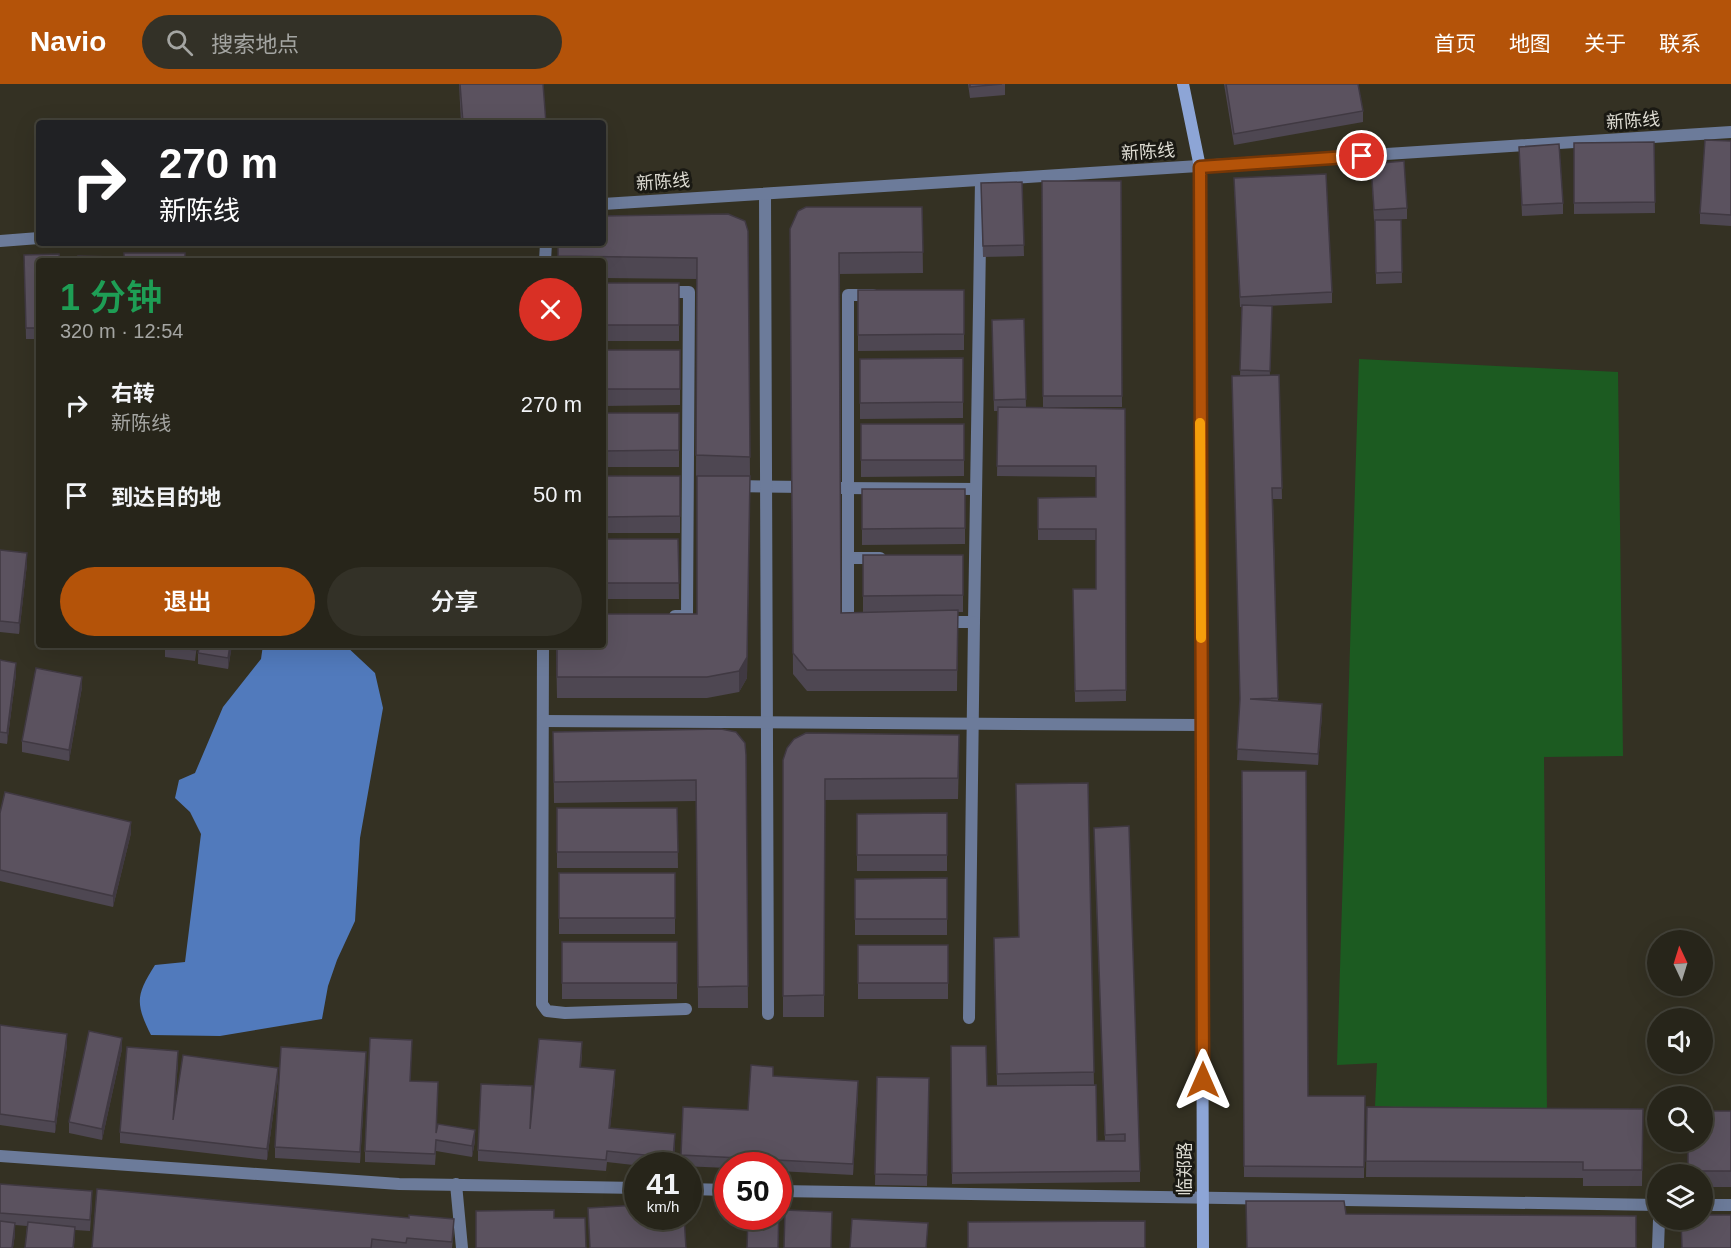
<!DOCTYPE html>
<html lang="zh">
<meta charset="utf-8">
<style>
:root{--surface:#27251a;--page:#333127;--text:#f1f3f6;--muted:#a4a5a2;--line:#434239;--accent:#b45309}
body{margin:0;font-family:Arial,"Noto Sans SC",sans-serif;background:var(--page);color:var(--text);height:100vh;display:flex;flex-direction:column;font-size:22px;white-space:nowrap}
*{box-sizing:border-box;margin:0}
p{font-size:20px;color:var(--muted)}
.icon{flex:none;width:33px;height:33px;fill:none;stroke:currentColor;stroke-width:2;stroke-linecap:round;stroke-linejoin:round}
.map{position:relative;flex:1;overflow:hidden}
.details{position:absolute;left:36px;top:174px;width:570px;height:390px;display:flex;flex-direction:column;background:var(--surface);border-radius:6px;box-shadow:0 6px 24px #0002,0 0 0 2px var(--line)}
.details>*{flex:none}
.banner{position:absolute;left:36px;top:36px;width:570px;height:126px;border-radius:6px;box-shadow:0 6px 24px #0002,0 0 0 2px var(--line);background:#202124;color:#fff;overflow:hidden}
.needle{width:39px;rotate:356deg}
.fabs{position:absolute;left:1647px;top:846px;display:grid;gap:12px}
.fabs a{display:grid;place-items:center;width:66px;height:66px;border-radius:50%;background:var(--surface);box-shadow:0 6px 24px #0002,0 0 0 2px var(--line);font-size:30px}
.speed{position:absolute;left:624px;top:1068px;display:flex;gap:12px;font-size:30px;font-weight:700;text-align:center}
.speed>*{display:grid;place-content:center;width:78px;height:78px;border-radius:50%;background:var(--surface);box-shadow:0 6px 24px #0002,0 0 0 2px var(--line);line-height:1}
.speed small{font-size:15px;font-weight:400}
.speed .limit{border:9px solid #d22;background:#fff;color:#111}
.pin{position:absolute;display:grid;place-items:center;width:51px;height:51px;color:#fff;margin:-26px;border:3px solid #fff;border-radius:50%;box-shadow:0 2px 6px #0007}
.me{position:absolute;width:66px;margin:-33px;rotate:0deg;stroke-linejoin:round;filter:drop-shadow(0 0 4px #0008)}
.turn{display:flex;align-items:center;gap:21px;height:126px;padding:0 24px;font-size:27px}
.turn .icon{width:78px;height:78px;stroke-width:2.5}
.turn b{display:block;font-size:42px;line-height:51px}
.round{display:grid;place-items:center;flex:none;width:63px;height:63px;border-radius:32px;background:var(--page)}
.head{display:flex;align-items:center;justify-content:space-between;height:102px;padding:0 24px}
h1{font-size:36px;font-weight:600;line-height:45px;color:#1e9e55}
.button{display:flex;gap:12px;margin-top:auto;padding:12px 24px}
.button a{flex:1;height:69px;border-radius:36px;background:var(--accent);color:#fff;font-size:24px;font-weight:600;line-height:69px;text-align:center}
.button a+a{background:var(--page);color:var(--text)}
ul{padding:0;list-style:none}
li{display:flex;align-items:center;gap:18px;height:90px;padding:0 24px}
li div{flex:1}
li b{display:block;font-size:22px}
li em{font-style:normal}
header{display:flex;align-items:center;gap:36px;box-sizing:border-box;height:84px;padding:0 30px;background:var(--accent);color:#fff}
header strong{font-size:28px}
nav{display:flex;gap:33px;margin-inline-start:auto;font-size:21px}
.search{width:420px;height:54px;background:var(--page);display:flex;align-items:center;gap:15px;box-sizing:border-box;padding:0 21px;border-radius:33px;color:var(--muted);font-size:22px}
.map>svg:first-child{display:block}
.green{fill:#1c5b21}
.water{fill:#517abc}
.lines{fill:none;stroke-linecap:round;stroke-linejoin:round}
.service{stroke:#6c7b9a;stroke-width:12}
.minor{stroke:#6c7b9a;stroke-width:12}
.tertiary{stroke:#6c7b9a;stroke-width:12}
.secondary{stroke:#8da5d6;stroke-width:12}
.wall{fill:#4e4752}
.shaded-wall{fill:#403942}
.building{fill:#5b525f;stroke:#403942;stroke-width:1.5}
.route-casing{stroke:#753606;stroke-width:15}
.route{stroke:#b45309;stroke-width:10}
.slow{stroke:#f59e0b;stroke-width:10}
.labels{text-anchor:middle;dominant-baseline:central;stroke-width:6;stroke-linejoin:round;paint-order:stroke}
.street-label{font-size:18px;fill:#dddbd2;stroke:#1a1913}
</style>
<header>
<strong>Navio</strong>
<div class="search"><svg class="icon" aria-label="search" viewBox="0 0 24 24"><circle cx="10" cy="10" r="6"/><path d="M15 15l6 6"/></svg>搜索地点</div>
<nav><a>首页</a><a>地图</a><a>关于</a><a>联系</a></nav>
</header>
<div class="map">
<svg width="1731" height="1164" viewBox="0 0 1731 1164">
<rect width="100%" height="100%" fill="#343123"/>
<polygon class="green" points="1359,275 1618,288 1623,672 1544,673 1547,1031 1375,1022 1377,979 1337,981"/>
<path class="water" d="M263,561H345L375,589L383,624L360,754L355,837L337,876L328,902L322,935L220,952L151,951C135,919 136,911 155,881L185,878L201,750L190,728L175,714L179,696L195,689L223,623L261,575Z"/>
<g class="lines">
<g class="service">
<polyline points="545,177 546,159"/>
<polyline points="664,208 689,208 687,532 675,532"/>
<polyline points="733,402 806,403"/>
<polyline points="841,404 976,405"/>
<polyline points="848,474 880,474"/>
<polyline points="854,536 848,536 848,211 873,211"/>
<polyline points="943,538 974,538 981,96"/>
<polyline points="543,561 542,920 547,927 565,929 686,925"/>
<polyline points="969,934 974,538"/>
<polyline points="456,1100 462,1164"/>
</g>
<g class="minor">
<polyline points="765,110 768,930"/>
<polyline points="543,637 1201,641"/>
<polyline points="0,1072 399,1100 638,1104"/>
<polyline points="688,1105 728,1106"/>
<polyline points="778,1107 1658,1121"/>
<polyline points="1702,1121 1731,1121"/>
<polyline points="1658,1164 1659,1136"/>
</g>
<g class="tertiary">
<polyline points="603,120 1731,48"/>
<polyline points="0,157 39,154"/>
</g>
<polyline class="secondary" points="1183,0 1200,83 1203,1164"/>
</g>
<g class="wall">
<polygon points="459,0 543,0 546,39 461,39"/>
<polygon points="968,0 1005,0 1005,11 970,14"/>
<polygon points="1224,0 1358,0 1363,27 1363,38 1234,61"/>
<polygon points="1731,57 1731,142 1700,140 1700,129"/>
<polygon points="1654,58 1655,129 1574,130 1574,59"/>
<polygon points="1519,63 1563,119 1563,130 1522,132"/>
<polygon points="1371,80 1407,124 1407,135 1385,136 1401,136 1402,199 1376,200 1375,137 1374,137"/>
<polygon points="1234,94 1332,208 1332,219 1265,222 1270,291 1279,291 1282,415 1273,415 1278,617 1322,631 1318,681 1237,676 1240,618 1240,292 1242,223 1240,223"/>
<polygon points="1042,97 1121,97 1122,323 1043,323"/>
<polygon points="1022,98 1024,172 983,173 981,99"/>
<polygon points="922,123 923,189 840,190 841,529 863,528 863,471 963,471 963,528 958,528 957,607 807,607 793,590 790,145"/>
<polygon points="748,147 750,394 747,594 739,608 707,614 557,614 556,561 697,530 697,392 696,392 697,195 603,194 603,177 558,177 558,159"/>
<polygon points="24,171 39,177 39,255 26,255"/>
<rect x="603" y="199" width="76" height="58"/>
<polygon points="858,206 964,206 964,266 858,267"/>
<polygon points="1024,235 1026,324 1125,325 1126,617 1075,618 1073,505 1096,505 1096,456 1038,456 1038,414 1096,413 1096,393 997,392 998,327 994,327 992,236"/>
<polygon points="603,266 680,266 680,321 603,322"/>
<polygon points="963,274 963,334 860,335 860,275"/>
<rect x="603" y="329" width="76" height="54"/>
<polygon points="861,340 964,340 964,392 861,393"/>
<rect x="603" y="392" width="77" height="57"/>
<polygon points="862,405 965,405 965,460 862,461"/>
<polygon points="603,455 678,455 679,515 603,515"/>
<polygon points="0,466 27,480 19,550 0,548"/>
<polygon points="39,518 39,559 35,559 35,548"/>
<polygon points="52,561 76,561 76,564"/>
<polygon points="132,561 160,561 160,565 132,563"/>
<polygon points="165,561 197,561 195,577 165,573"/>
<polygon points="232,561 228,585 198,580 198,569"/>
<polygon points="0,576 16,590 7,660 0,659"/>
<polygon points="82,603 69,677 22,668 22,657"/>
<polygon points="553,648 746,671 748,924 698,924 696,717 554,719"/>
<polygon points="959,672 958,715 825,716 824,933 783,933 783,676"/>
<polygon points="1242,687 1308,1012 1365,1012 1364,1094 1244,1093"/>
<polygon points="1088,699 1094,1001 1097,1057 1105,1057 1094,754 1140,1087 1140,1098 952,1100 951,962 987,1002 997,1002 994,870 1019,853"/>
<polygon points="557,724 677,724 678,784 557,784"/>
<polygon points="0,729 131,749 113,823 0,797"/>
<polygon points="947,729 947,787 857,787 857,730"/>
<rect x="559" y="789" width="116" height="61"/>
<polygon points="947,794 947,851 855,851 855,795"/>
<rect x="562" y="858" width="115" height="57"/>
<rect x="858" y="861" width="90" height="54"/>
<polygon points="0,941 67,961 55,1049 0,1041"/>
<polygon points="122,965 102,1056 69,1049 69,1038"/>
<polygon points="582,969 581,983 615,997 610,1044 675,1061 673,1082 642,1082 607,1078 606,1087 478,1077 478,1066 531,1040"/>
<polygon points="178,978 174,1026 278,995 267,1076 120,1059 120,1048"/>
<polygon points="366,979 360,1079 275,1074 275,1063"/>
<polygon points="773,992 858,1008 853,1091 778,1087 778,1082 728,1082 728,1084 681,1082 681,1071 748,1026"/>
<polygon points="877,993 929,994 927,1102 875,1101"/>
<polygon points="411,997 436,1047 475,1057 472,1073 436,1067 435,1081 365,1078 365,1067"/>
<polygon points="1367,1023 1643,1025 1642,1102 1583,1102 1583,1094 1366,1093"/>
<polygon points="1731,1027 1731,1103 1702,1103 1702,1090 1688,1090 1688,1058"/>
<polygon points="0,1100 92,1118 90,1147 75,1146 74,1164 25,1164 27,1142 15,1141 15,1150 13,1164 0,1164"/>
<polygon points="454,1146 452,1164 92,1164"/>
</g>
<g class="shaded-wall">
<polygon points="750,413 747,594 739,608 739,587"/>
<polygon points="27,469 27,480 19,550 19,539"/>
<polygon points="230,561 232,561 228,585 228,574"/>
<polygon points="16,579 16,590 7,660 7,649"/>
<polygon points="82,593 82,603 69,677 69,666"/>
<polygon points="1322,620 1322,631 1318,681 1318,670"/>
<polygon points="131,738 131,749 113,823 113,812"/>
<polygon points="67,950 67,961 55,1049 55,1038"/>
<polygon points="122,954 122,965 102,1056 102,1045"/>
<polygon points="178,967 178,978 173,1047 173,1036"/>
<polygon points="366,968 366,979 360,1079 360,1068"/>
<polygon points="278,984 278,995 267,1076 267,1065"/>
<polygon points="615,986 615,997 609,1055 609,1044"/>
<polygon points="858,997 858,1008 853,1091 853,1080"/>
<polygon points="475,1046 475,1057 472,1073 472,1062"/>
<polygon points="675,1050 675,1061 673,1082 673,1074"/>
<polygon points="15,1139 15,1150 13,1164 12,1164"/>
</g>
<g class="building">
<polygon points="460,0 543,0 546,39 463,39"/>
<polygon points="970,0 1002,0 970,3"/>
<polygon points="1226,0 1358,0 1363,27 1234,50"/>
<polygon points="1705,56 1731,57 1731,131 1700,129"/>
<polygon points="1654,58 1655,118 1574,119 1574,59"/>
<polygon points="1559,60 1563,119 1522,121 1519,63"/>
<polygon points="1404,77 1407,124 1374,126 1371,80"/>
<polygon points="1326,90 1332,208 1240,213 1234,94"/>
<polygon points="1042,97 1121,97 1122,312 1043,312"/>
<polygon points="1022,98 1024,161 983,162 981,99"/>
<polygon points="806,123 922,123 923,168 839,169 841,529 958,526 957,586 807,586 793,569 790,145 798,127"/>
<polygon points="728,130 745,137 748,147 750,373 696,371 697,174 558,172 558,159 603,159 603,132"/>
<polygon points="1375,136 1401,136 1402,188 1376,189"/>
<rect x="124" y="169" width="61" height="8"/>
<polygon points="59,170 60,177 39,177 39,244 26,244 24,171"/>
<polygon points="78,172 114,173 114,177 78,177"/>
<rect x="603" y="199" width="76" height="42"/>
<polygon points="858,206 964,206 964,250 858,251"/>
<polygon points="1242,221 1272,222 1270,287 1240,286"/>
<polygon points="1024,235 1026,315 994,316 992,236"/>
<rect x="603" y="266" width="77" height="39"/>
<polygon points="963,274 963,318 860,319 860,275"/>
<polygon points="1279,291 1282,404 1272,404 1278,614 1250,615 1322,620 1318,670 1237,665 1240,615 1232,292"/>
<polygon points="998,323 1125,325 1126,606 1075,607 1073,505 1096,505 1096,445 1038,445 1038,414 1096,413 1096,382 997,382"/>
<polygon points="603,329 679,329 679,366 603,367"/>
<rect x="861" y="340" width="103" height="36"/>
<polygon points="603,392 680,392 680,432 603,433"/>
<polygon points="697,392 750,392 747,573 739,587 707,593 557,593 557,561 603,561 603,530 697,530"/>
<polygon points="862,405 965,405 965,444 862,445"/>
<polygon points="603,455 678,455 679,499 603,499"/>
<polygon points="0,466 27,469 19,539 0,537"/>
<polygon points="863,471 963,471 963,511 863,512"/>
<polygon points="39,518 39,548 35,548"/>
<polygon points="165,561 196,561 195,566 165,562"/>
<polygon points="200,561 230,561 228,574 198,569"/>
<polygon points="0,576 16,579 7,649 0,648"/>
<polygon points="36,584 82,593 69,666 22,657"/>
<polygon points="721,645 736,648 745,659 746,671 748,902 698,903 696,696 554,698 553,648"/>
<polygon points="806,649 959,651 958,694 825,695 824,911 783,912 783,676 787,664 794,655"/>
<polygon points="1242,687 1306,687 1308,1012 1365,1012 1364,1083 1244,1082"/>
<polygon points="1088,699 1094,988 997,990 994,854 1019,853 1016,700"/>
<polygon points="5,708 131,738 113,812 0,786 0,729"/>
<polygon points="557,724 677,724 678,768 557,768"/>
<polygon points="947,729 947,771 857,771 857,730"/>
<polygon points="1129,742 1140,1087 952,1089 951,962 986,962 987,1002 1096,1001 1097,1057 1125,1057 1125,1050 1105,1051 1094,744"/>
<rect x="559" y="789" width="116" height="45"/>
<polygon points="947,794 947,835 855,835 855,795"/>
<rect x="562" y="858" width="115" height="41"/>
<rect x="858" y="861" width="90" height="38"/>
<polygon points="0,941 67,950 55,1038 0,1030"/>
<polygon points="89,947 122,954 102,1045 69,1038"/>
<polygon points="370,954 412,956 410,997 438,998 436,1049 438,1040 475,1046 472,1062 436,1056 435,1070 365,1067"/>
<polygon points="539,955 582,958 580,983 615,986 609,1044 675,1050 673,1074 607,1067 606,1076 478,1066 481,1000 532,1002 530,1045"/>
<polygon points="127,963 178,967 173,1036 183,971 278,984 267,1065 120,1048"/>
<polygon points="281,963 366,968 360,1068 275,1063"/>
<polygon points="751,981 773,983 773,992 858,997 853,1080 681,1071 683,1023 748,1026"/>
<polygon points="877,993 929,994 927,1091 875,1090"/>
<polygon points="1367,1023 1643,1025 1642,1086 1583,1086 1583,1078 1366,1077"/>
<polygon points="1702,1027 1731,1027 1731,1087 1688,1087 1688,1058 1702,1058"/>
<polygon points="0,1100 92,1107 90,1136 0,1129"/>
<polygon points="97,1105 409,1134 409,1131 454,1135 452,1158 407,1154 406,1159 372,1155 371,1164 92,1164"/>
<polygon points="1246,1117 1344,1117 1346,1130 1636,1132 1636,1164 1247,1164"/>
<polygon points="638,1121 638,1132 684,1132 686,1164 590,1164 588,1124"/>
<polygon points="778,1122 779,1122 778,1164 747,1164 748,1132 778,1132"/>
<polygon points="554,1126 554,1134 585,1134 586,1164 476,1164 476,1127"/>
<polygon points="785,1126 832,1128 831,1164 784,1164"/>
<polygon points="1702,1131 1731,1131 1731,1164 1682,1164 1681,1136 1702,1136"/>
<polygon points="852,1135 928,1139 926,1164 850,1164"/>
<polygon points="0,1137 15,1139 12,1164 0,1164"/>
<polygon points="1145,1137 1145,1164 968,1164 968,1138"/>
<polygon points="28,1138 75,1143 73,1164 25,1164"/>
</g>
<g class="lines">
<g class="route-casing">
<polyline id="route" points="1203,996 1200,83 1362,72"/>
</g>
<use href="#route" class="route"/>
<polyline class="slow" points="1200,339 1201,554"/>
</g>
<g class="labels">
<g class="street-label">
<text transform="translate(1633 37) rotate(-4)">新陈线</text>
<text transform="translate(1148 68) rotate(-4)">新陈线</text>
<text transform="translate(663 98) rotate(-4)">新陈线</text>
<text transform="translate(1185 1085) rotate(-90)">临郑路</text>
</g>
</g>
</svg>
<div class="fabs">
<a><svg class="needle" viewBox="-14 -14 28 28"><path d="M0-13l5 13h-10z" fill="#e53935"/><path d="M0 13l5-13h-10z" fill="#a4a5a2"/></svg></a>
<a><svg class="icon" aria-label="sound" viewBox="0 0 24 24"><path d="M4 9h4l5-4v14l-5-4H4zM17 9q2 3 0 6"/></svg></a>
<a><svg class="icon" aria-label="search" viewBox="0 0 24 24"><circle cx="10" cy="10" r="6"/><path d="M15 15l6 6"/></svg></a>
<a><svg class="icon" aria-label="layers" viewBox="0 0 24 24"><path d="M12 4l9 5-9 5-9-5zM3 14l9 5 9-5"/></svg></a>
</div>
<div class="speed"><div>41<small>km/h</small></div><div class="limit">50</div></div>
<div class="pin" style="left:1362px;top:72px;background:#d93025"><svg class="icon" aria-label="arrive" viewBox="0 0 24 24"><path d="M6 21V4h12l-3 4 3 4H6"/></svg></div>
<svg class="me" style="left:1203px;top:996px" viewBox="-20 -20 40 40"><path d="M0-17L14 15 0 8-14 15z" fill="#b45309" stroke="#fff" stroke-width="4"/></svg>
<div class="banner">
<div class="turn"><svg class="icon" aria-label="right" viewBox="0 0 24 24"><path d="M7 20v-9h11M14 6l5 5-5 5"/></svg><div><b>270 m</b>新陈线</div></div>
</div>
<section class="details">
<div class="head"><div><h1>1 分钟</h1><p>320 m · 12:54</p></div><a class="round" style="background:#d93025;color:#fff"><svg class="icon" aria-label="close" viewBox="0 0 24 24"><path d="M6 6l12 12M18 6L6 18"/></svg></a></div>
<ul>
<li><svg class="icon" aria-label="right" viewBox="0 0 24 24"><path d="M7 20v-9h11M14 6l5 5-5 5"/></svg><div><b>右转</b><p>新陈线</p></div><em>270 m</em></li>
<li><svg class="icon" aria-label="arrive" viewBox="0 0 24 24"><path d="M6 21V4h12l-3 4 3 4H6"/></svg><div><b>到达目的地</b></div><em>50 m</em></li>
</ul>
<div class="button"><a>退出</a><a>分享</a></div>
</section>
</div>
